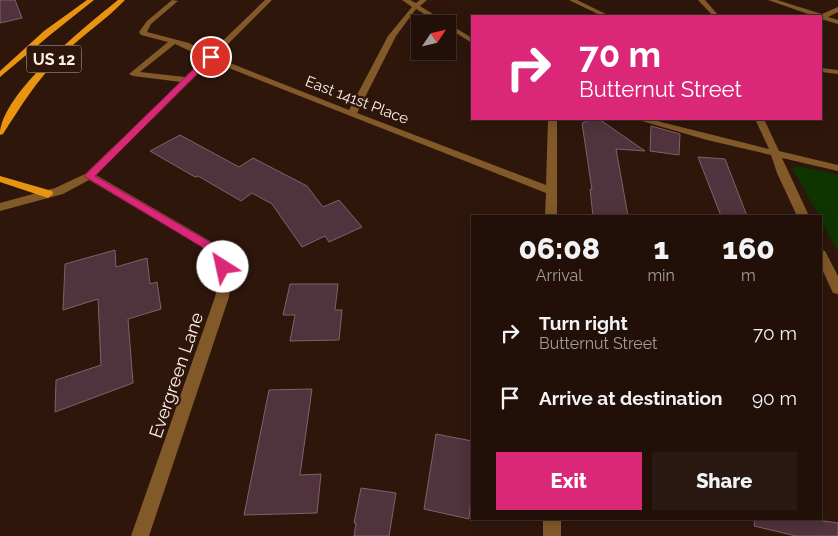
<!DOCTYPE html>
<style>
:root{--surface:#221008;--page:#2a1912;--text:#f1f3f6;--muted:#a29d9c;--line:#3f3029;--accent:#db2777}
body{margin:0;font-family:Raleway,sans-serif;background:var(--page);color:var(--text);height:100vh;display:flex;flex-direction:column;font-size:19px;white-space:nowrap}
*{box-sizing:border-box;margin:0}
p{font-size:16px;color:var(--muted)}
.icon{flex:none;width:28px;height:28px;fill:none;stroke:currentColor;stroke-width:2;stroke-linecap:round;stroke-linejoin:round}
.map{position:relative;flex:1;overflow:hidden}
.drawer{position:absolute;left:471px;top:215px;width:351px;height:305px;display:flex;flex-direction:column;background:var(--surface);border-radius:0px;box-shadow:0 2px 12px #0003,0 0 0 1px var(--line)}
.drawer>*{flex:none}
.guide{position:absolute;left:471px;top:15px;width:351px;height:105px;border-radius:0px;box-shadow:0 2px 12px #0003,0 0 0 1px var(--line);background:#db2777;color:#fff;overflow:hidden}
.needle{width:32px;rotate:55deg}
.fabs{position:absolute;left:411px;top:15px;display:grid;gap:10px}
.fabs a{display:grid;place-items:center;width:45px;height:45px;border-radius:0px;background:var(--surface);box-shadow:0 2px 12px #0003,0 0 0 1px var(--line);font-size:25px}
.pin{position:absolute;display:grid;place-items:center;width:42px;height:42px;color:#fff;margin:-21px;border:2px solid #fff;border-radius:50%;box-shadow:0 1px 5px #0007}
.me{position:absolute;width:55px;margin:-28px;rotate:325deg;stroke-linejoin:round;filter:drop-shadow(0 0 4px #0008)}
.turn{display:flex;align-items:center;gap:18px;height:105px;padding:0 25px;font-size:22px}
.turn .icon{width:65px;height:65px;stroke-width:2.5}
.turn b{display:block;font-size:35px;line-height:42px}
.eta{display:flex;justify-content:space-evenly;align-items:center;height:85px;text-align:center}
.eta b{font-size:30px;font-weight:800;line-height:35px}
.action{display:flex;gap:10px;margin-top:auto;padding:10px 25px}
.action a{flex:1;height:58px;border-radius:0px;background:var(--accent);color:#fff;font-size:20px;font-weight:800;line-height:58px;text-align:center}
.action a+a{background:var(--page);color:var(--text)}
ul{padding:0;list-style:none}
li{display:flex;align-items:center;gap:15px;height:65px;padding:0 25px}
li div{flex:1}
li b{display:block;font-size:19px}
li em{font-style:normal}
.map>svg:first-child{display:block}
.green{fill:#0e3500}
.building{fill:#50333c;stroke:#81616b}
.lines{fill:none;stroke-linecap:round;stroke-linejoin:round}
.minor{fill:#825929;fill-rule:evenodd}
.major{fill:#e89410;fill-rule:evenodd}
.route{fill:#db2777;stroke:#8e194d}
.labels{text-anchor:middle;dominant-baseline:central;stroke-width:5;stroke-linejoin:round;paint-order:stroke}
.far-street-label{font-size:15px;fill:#fff1eb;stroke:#2e160b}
.shield{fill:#2e160b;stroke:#c0afa8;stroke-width:1}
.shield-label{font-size:16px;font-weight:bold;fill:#fff1eb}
.street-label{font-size:18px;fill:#fff1eb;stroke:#2e160b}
</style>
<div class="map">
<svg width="838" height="536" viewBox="0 0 838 536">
<rect width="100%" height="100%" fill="#2e160b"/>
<polygon class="green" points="799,166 838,175 838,252 821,221 821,216 819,216 792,168"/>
<g class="building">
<polygon points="0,0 15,0 22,18 0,23"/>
<polygon points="593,119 599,119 645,151 616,149 628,216 593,216 590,189 592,190 582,123"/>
<polygon points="651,126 680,134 679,155 650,151"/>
<polygon points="180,135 239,167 253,158 307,186 323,207 339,200 362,227 329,242 325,236 302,247 272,204 252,193 241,201 198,176 195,177 150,151"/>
<polygon points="698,157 725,159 747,216 721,216"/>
<polygon points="115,250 116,267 147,258 150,284 157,282 161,309 128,319 133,383 55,412 56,380 101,365 98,299 63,310 65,264"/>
<polygon points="290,284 338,284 335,310 342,310 339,340 290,341 295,315 283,315"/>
<polygon points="312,389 300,475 321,474 317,513 244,515 269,390"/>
<polygon points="436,434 472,441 472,484 469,519 424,509"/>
<polygon points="361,488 396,493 389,536 354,536 356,523 354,523"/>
<polygon points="755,519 810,519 838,523 838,536 796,536 754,526"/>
</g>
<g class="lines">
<g class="minor">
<path d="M172,0L178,1L151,24L147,32L189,43L209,54L265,0H272L215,57L349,110L388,36L412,7L402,0H410L416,3L420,0H427L420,6L472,38V43L448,28V24H441L416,9L396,36L357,113L546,185L548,119H557V216H545L546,193L211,61L96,175L210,241L221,253L229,268L231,281L229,297L149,536H131L215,297C220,276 217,263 202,247L89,180L63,194L0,211V203L55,188L85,174L181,82L133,76L129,74L168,42L141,35L139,32L147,21ZM175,44L205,58L185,77L140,72Z"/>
<polygon points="569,0 577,0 610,16 602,16"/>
<polygon points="698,0 705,0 719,16 713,16"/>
<polygon points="768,0 777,0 822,14 838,7 838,12 828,17 838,20 838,24 821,19 821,16 814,16"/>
<polygon points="821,68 838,70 838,74 821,72"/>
<polygon points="635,119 649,119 769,149 755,119 764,119 779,151 838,165 838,171 782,158 809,216 797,216 777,173 771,155 707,140"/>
<polygon points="821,250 825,251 838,276 838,294 833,293 821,267"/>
<rect x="543" y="519" width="18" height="17"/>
</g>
<g class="major">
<polygon points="87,0 94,0 50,35 0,77 0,71 44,31"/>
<path d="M118,0H125C106,20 81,36 61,56C37,80 21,106 3,134L0,135C0,94 87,25 118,0Z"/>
<polygon points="0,176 52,191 53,194 48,198 0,182"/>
</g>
</g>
<polygon class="route" points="208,55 214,57 95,176 210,242 224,256 229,267 223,272 219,270 215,261 202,247 84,176"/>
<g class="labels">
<g class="far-street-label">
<text transform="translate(357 100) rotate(21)">East 141st Place</text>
</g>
<rect class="shield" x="26.5" y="45.5" width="55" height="27" rx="4"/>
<g class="shield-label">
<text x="54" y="59">US 12</text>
</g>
<g class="street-label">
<text transform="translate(176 375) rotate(-71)">Evergreen Lane</text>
</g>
</g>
</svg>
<div class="fabs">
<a><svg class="needle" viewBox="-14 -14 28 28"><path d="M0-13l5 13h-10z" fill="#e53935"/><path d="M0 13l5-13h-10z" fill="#a29d9c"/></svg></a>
</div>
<div class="pin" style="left:211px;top:57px;background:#d93025"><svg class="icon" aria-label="arrive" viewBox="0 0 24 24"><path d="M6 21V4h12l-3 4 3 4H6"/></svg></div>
<svg class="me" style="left:223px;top:267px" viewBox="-20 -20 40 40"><circle r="19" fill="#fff"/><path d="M0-13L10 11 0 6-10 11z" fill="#db2777"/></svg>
<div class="guide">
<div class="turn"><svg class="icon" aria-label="right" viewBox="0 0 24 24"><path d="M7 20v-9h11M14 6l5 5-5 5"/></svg><div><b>70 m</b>Butternut Street</div></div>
</div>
<section class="drawer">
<div class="eta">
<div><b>06:08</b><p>Arrival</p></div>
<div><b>1</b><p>min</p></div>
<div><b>160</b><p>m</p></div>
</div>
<ul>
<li><svg class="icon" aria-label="right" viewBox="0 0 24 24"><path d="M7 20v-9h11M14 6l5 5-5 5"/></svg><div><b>Turn right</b><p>Butternut Street</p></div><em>70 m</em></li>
<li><svg class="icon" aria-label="arrive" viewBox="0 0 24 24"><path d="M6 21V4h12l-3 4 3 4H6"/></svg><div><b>Arrive at destination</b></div><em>90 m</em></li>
</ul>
<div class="action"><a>Exit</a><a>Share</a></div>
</section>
</div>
